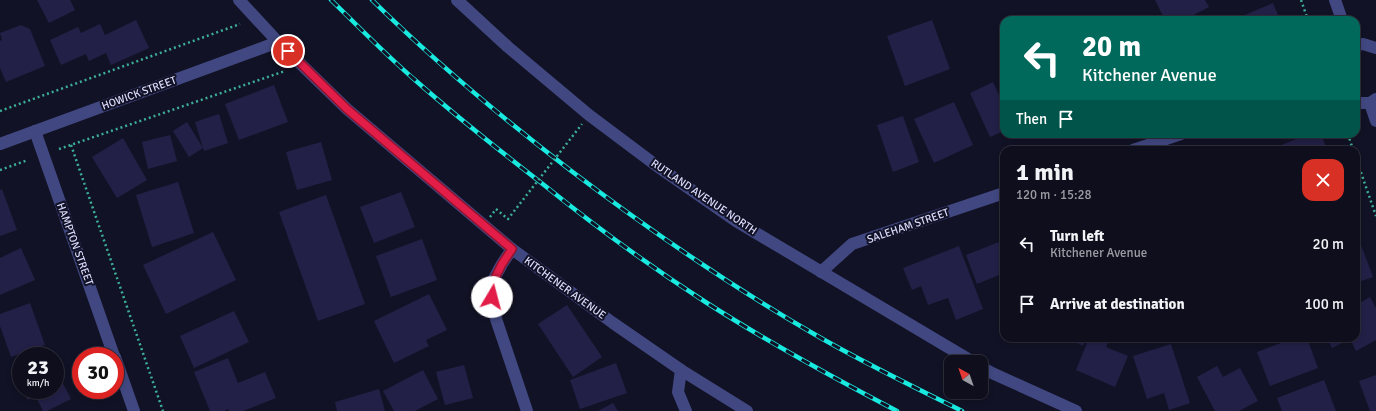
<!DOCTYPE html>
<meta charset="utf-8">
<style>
:root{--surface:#0e0e1c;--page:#1c1c29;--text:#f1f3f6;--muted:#9b9ca3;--line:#2e2e3b}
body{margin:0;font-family:Signika,sans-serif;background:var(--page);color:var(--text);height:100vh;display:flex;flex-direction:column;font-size:15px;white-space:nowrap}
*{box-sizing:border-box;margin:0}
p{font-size:13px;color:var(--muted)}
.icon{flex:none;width:22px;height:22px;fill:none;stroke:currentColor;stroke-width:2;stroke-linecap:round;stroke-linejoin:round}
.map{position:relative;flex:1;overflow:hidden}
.side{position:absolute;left:1000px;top:146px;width:360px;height:196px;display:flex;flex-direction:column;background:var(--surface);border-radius:12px;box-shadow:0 2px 6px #0003,0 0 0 1px var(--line)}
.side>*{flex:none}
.hud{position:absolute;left:1000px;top:16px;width:360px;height:122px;border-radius:12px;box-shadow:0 2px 6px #0003,0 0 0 1px var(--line);background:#00695c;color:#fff;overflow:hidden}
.needle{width:26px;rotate:320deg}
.fabs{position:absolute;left:944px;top:355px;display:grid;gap:8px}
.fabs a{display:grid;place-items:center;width:44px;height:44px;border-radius:8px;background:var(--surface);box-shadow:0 2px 6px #0003,0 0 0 1px var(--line);font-size:20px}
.speed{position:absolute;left:12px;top:347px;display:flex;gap:8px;font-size:20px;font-weight:700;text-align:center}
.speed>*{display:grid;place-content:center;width:52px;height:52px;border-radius:50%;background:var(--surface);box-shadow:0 2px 6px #0003,0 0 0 1px var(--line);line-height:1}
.speed small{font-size:10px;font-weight:400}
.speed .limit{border:6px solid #d22;background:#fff;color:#111}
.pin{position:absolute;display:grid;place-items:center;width:34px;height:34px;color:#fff;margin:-17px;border:2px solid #fff;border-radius:50%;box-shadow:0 1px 4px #0007}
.me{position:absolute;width:44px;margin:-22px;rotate:8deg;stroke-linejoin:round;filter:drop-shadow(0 0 3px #0008)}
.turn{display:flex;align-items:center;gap:14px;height:84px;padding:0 16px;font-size:18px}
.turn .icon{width:52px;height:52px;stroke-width:2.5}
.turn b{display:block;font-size:28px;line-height:34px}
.then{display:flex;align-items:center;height:38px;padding:0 16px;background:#0003;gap:8px;font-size:15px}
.round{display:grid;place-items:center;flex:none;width:42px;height:42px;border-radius:12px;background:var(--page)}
.headline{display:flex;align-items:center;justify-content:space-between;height:68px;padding:0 16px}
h1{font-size:24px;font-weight:700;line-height:30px}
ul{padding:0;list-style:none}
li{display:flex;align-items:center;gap:12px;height:60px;padding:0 16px}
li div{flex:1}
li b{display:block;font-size:15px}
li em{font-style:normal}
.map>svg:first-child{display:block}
.building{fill:#222046}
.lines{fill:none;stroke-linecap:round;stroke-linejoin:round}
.path{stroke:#3baf97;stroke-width:2.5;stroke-dasharray:2 3;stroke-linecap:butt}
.minor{stroke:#414881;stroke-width:12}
.rail-casing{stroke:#18eae0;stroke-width:4.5}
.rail{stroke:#121226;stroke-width:3;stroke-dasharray:9;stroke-linecap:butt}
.path-bridge{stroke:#3baf97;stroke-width:2.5;stroke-dasharray:2 3;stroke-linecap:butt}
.route-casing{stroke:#92132f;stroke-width:10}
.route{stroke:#e11d48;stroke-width:7}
.labels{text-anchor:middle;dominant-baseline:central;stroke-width:4;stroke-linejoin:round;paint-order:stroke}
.street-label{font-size:11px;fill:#dbdcfc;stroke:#121226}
</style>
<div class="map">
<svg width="1376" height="411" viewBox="0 0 1376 411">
<rect width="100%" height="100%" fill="#121226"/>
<g class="building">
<polygon points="37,0 70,0 75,10 49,23"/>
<polygon points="1155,0 1205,0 1209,7 1184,20 1165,20"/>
<polygon points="1273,3 1280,20 1236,20 1235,19"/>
<polygon points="136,20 149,48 111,65 106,53 89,61 86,54 61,65 50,40 78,27 81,33 100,24 105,35"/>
<polygon points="932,20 950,69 905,86 887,36"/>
<polygon points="21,25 30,29 45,66 6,82 0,68 0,41 2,40 0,33"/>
<polygon points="993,82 1000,97 1004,96 1004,131 990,137 970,93"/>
<polygon points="274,85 288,122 239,140 225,104"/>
<polygon points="954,102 973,145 934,163 914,119"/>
<polygon points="219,114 228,143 204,151 195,122"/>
<polygon points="903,116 919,162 893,172 877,125"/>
<polygon points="187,122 203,148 189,157 173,131"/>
<polygon points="1309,134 1321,134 1327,150 1269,150"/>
<polygon points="170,135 177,161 148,169 142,142"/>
<polygon points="123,138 147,180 117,198 92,157"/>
<polygon points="321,142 332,180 297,190 286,152"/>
<polygon points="178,182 194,233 152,247 136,195"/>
<polygon points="2,189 17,230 0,236 0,190"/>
<polygon points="401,192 415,227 374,243 360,207"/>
<polygon points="326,195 365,304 318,321 279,212"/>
<polygon points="213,232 236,280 166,314 143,265"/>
<polygon points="422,239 437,280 391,297 376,256"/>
<polygon points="1004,240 1004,273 977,284 966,255"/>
<polygon points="1361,245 1373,277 1356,283 1356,247"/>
<polygon points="959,246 983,309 956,320 948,298 928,305 921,286 912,290 903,268"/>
<polygon points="21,248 35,280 0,295 0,258"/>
<polygon points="429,294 447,330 426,340 429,346 394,363 374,321"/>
<polygon points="1370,297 1376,308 1376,340 1356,351 1350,339 1332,348 1327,338 1356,338 1356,305"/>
<polygon points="30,303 45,345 11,357 0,326 0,314"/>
<polygon points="567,305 602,357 573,377 538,324"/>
<polygon points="234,311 249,342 194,368 180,336"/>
<polygon points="1067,338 1087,338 1083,346"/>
<polygon points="1089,338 1110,338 1106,347 1128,356 1115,387 1076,370"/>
<polygon points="1294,338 1307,338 1318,368 1270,386 1257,352"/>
<polygon points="1171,344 1190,403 1169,410 1164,393 1147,399 1133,356"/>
<polygon points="228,358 238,383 265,372 276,398 243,411 229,411 228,409 224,411 210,411 194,372"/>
<polygon points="616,363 627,393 580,409 570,380"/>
<polygon points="464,365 473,398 445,405 436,372"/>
<polygon points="1217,366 1223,377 1240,368 1258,401 1239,411 1215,411 1197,377"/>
<polygon points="55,368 71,399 47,411 43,411 35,395 28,400 23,390 55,390"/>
<polygon points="423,370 438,399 415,411 394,411 383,391"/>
<polygon points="21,374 21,386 16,377"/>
<polygon points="1376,375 1376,411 1370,411 1359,381"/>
<polygon points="1324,380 1336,411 1282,411 1277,398"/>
<polygon points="379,389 385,411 337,411 335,402"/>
<polygon points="613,403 618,411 598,411"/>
</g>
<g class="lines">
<g class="path">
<polyline points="1301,0 1308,20"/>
<polyline points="0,111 240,24"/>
<polyline points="1348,134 1353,150"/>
<polyline points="71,145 163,411"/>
<polyline points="59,149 285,71"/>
<polyline points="1356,158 1376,216"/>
<polyline points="0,170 28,160"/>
</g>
<g class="minor">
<polyline points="239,0 278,42 347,109 512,249 613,323 681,370 747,411"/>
<polyline points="457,0 508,47 589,115 657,166 736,221 973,362"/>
<polyline points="1335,0 1342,20"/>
<polyline points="1356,45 1363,44 1376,48"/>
<polyline points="1356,103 1370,103 1376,99"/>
<polyline points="1370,103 1376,121"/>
<polyline points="35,131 114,356"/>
<polyline points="0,144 278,42"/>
<polyline points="1133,150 1181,134"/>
<polyline points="512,249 502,264 491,284 493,310 527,411"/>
<polyline points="821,272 852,244 1004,193"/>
<polyline points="115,357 134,411"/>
<polyline points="981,367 992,373 1076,411"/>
<polyline points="681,370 678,392 686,411"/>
</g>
<g class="rail-casing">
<g id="rail">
<path d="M331,0C359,27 386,55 415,80C457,117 500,151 544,185C596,227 651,267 707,303C768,342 832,377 897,411"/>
<path d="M372,0C434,61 501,117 570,170C648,229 729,285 814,334C862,362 912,386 962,411"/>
</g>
</g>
<use href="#rail" class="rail"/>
<polyline class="path-bridge" points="490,217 496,209 508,219 582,124"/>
</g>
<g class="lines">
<g class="route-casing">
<polyline id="route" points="288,51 347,109 512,249 502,264 492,284 492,297"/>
</g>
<use href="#route" class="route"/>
</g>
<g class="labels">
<g class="street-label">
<text transform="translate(139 93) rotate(-20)">HOWICK STREET</text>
<text transform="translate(704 197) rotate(34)">RUTLAND AVENUE NORTH</text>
<text transform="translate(908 226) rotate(-19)">SALEHAM STREET</text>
<text transform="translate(75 244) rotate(70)">HAMPTON STREET</text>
<text transform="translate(565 288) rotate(36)">KITCHENER AVENUE</text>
</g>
</g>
</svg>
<div class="fabs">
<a><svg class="needle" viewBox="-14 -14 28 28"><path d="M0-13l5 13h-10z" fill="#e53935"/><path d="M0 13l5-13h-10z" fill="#9b9ca3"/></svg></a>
</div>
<div class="speed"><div>23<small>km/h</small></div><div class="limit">30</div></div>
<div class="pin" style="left:288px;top:51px;background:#d93025"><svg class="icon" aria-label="arrive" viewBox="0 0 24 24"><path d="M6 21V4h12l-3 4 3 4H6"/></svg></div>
<svg class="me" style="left:492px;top:297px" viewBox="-20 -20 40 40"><circle r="19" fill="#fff"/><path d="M0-13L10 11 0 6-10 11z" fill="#e11d48"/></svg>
<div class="hud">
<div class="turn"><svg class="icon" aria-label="left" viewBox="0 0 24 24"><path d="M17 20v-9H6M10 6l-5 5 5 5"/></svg><div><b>20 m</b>Kitchener Avenue</div></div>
<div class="then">Then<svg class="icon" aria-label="arrive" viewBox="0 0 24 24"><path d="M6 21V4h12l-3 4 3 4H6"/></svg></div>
</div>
<section class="side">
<div class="headline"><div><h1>1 min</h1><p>120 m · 15:28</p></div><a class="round" style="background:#d93025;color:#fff"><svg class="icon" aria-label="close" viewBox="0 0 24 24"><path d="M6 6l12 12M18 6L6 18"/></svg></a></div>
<ul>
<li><svg class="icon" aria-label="left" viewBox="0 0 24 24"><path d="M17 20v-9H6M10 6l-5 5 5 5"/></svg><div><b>Turn left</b><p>Kitchener Avenue</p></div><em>20 m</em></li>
<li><svg class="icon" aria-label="arrive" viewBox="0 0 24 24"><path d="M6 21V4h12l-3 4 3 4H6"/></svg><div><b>Arrive at destination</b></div><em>100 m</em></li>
</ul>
</section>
</div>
